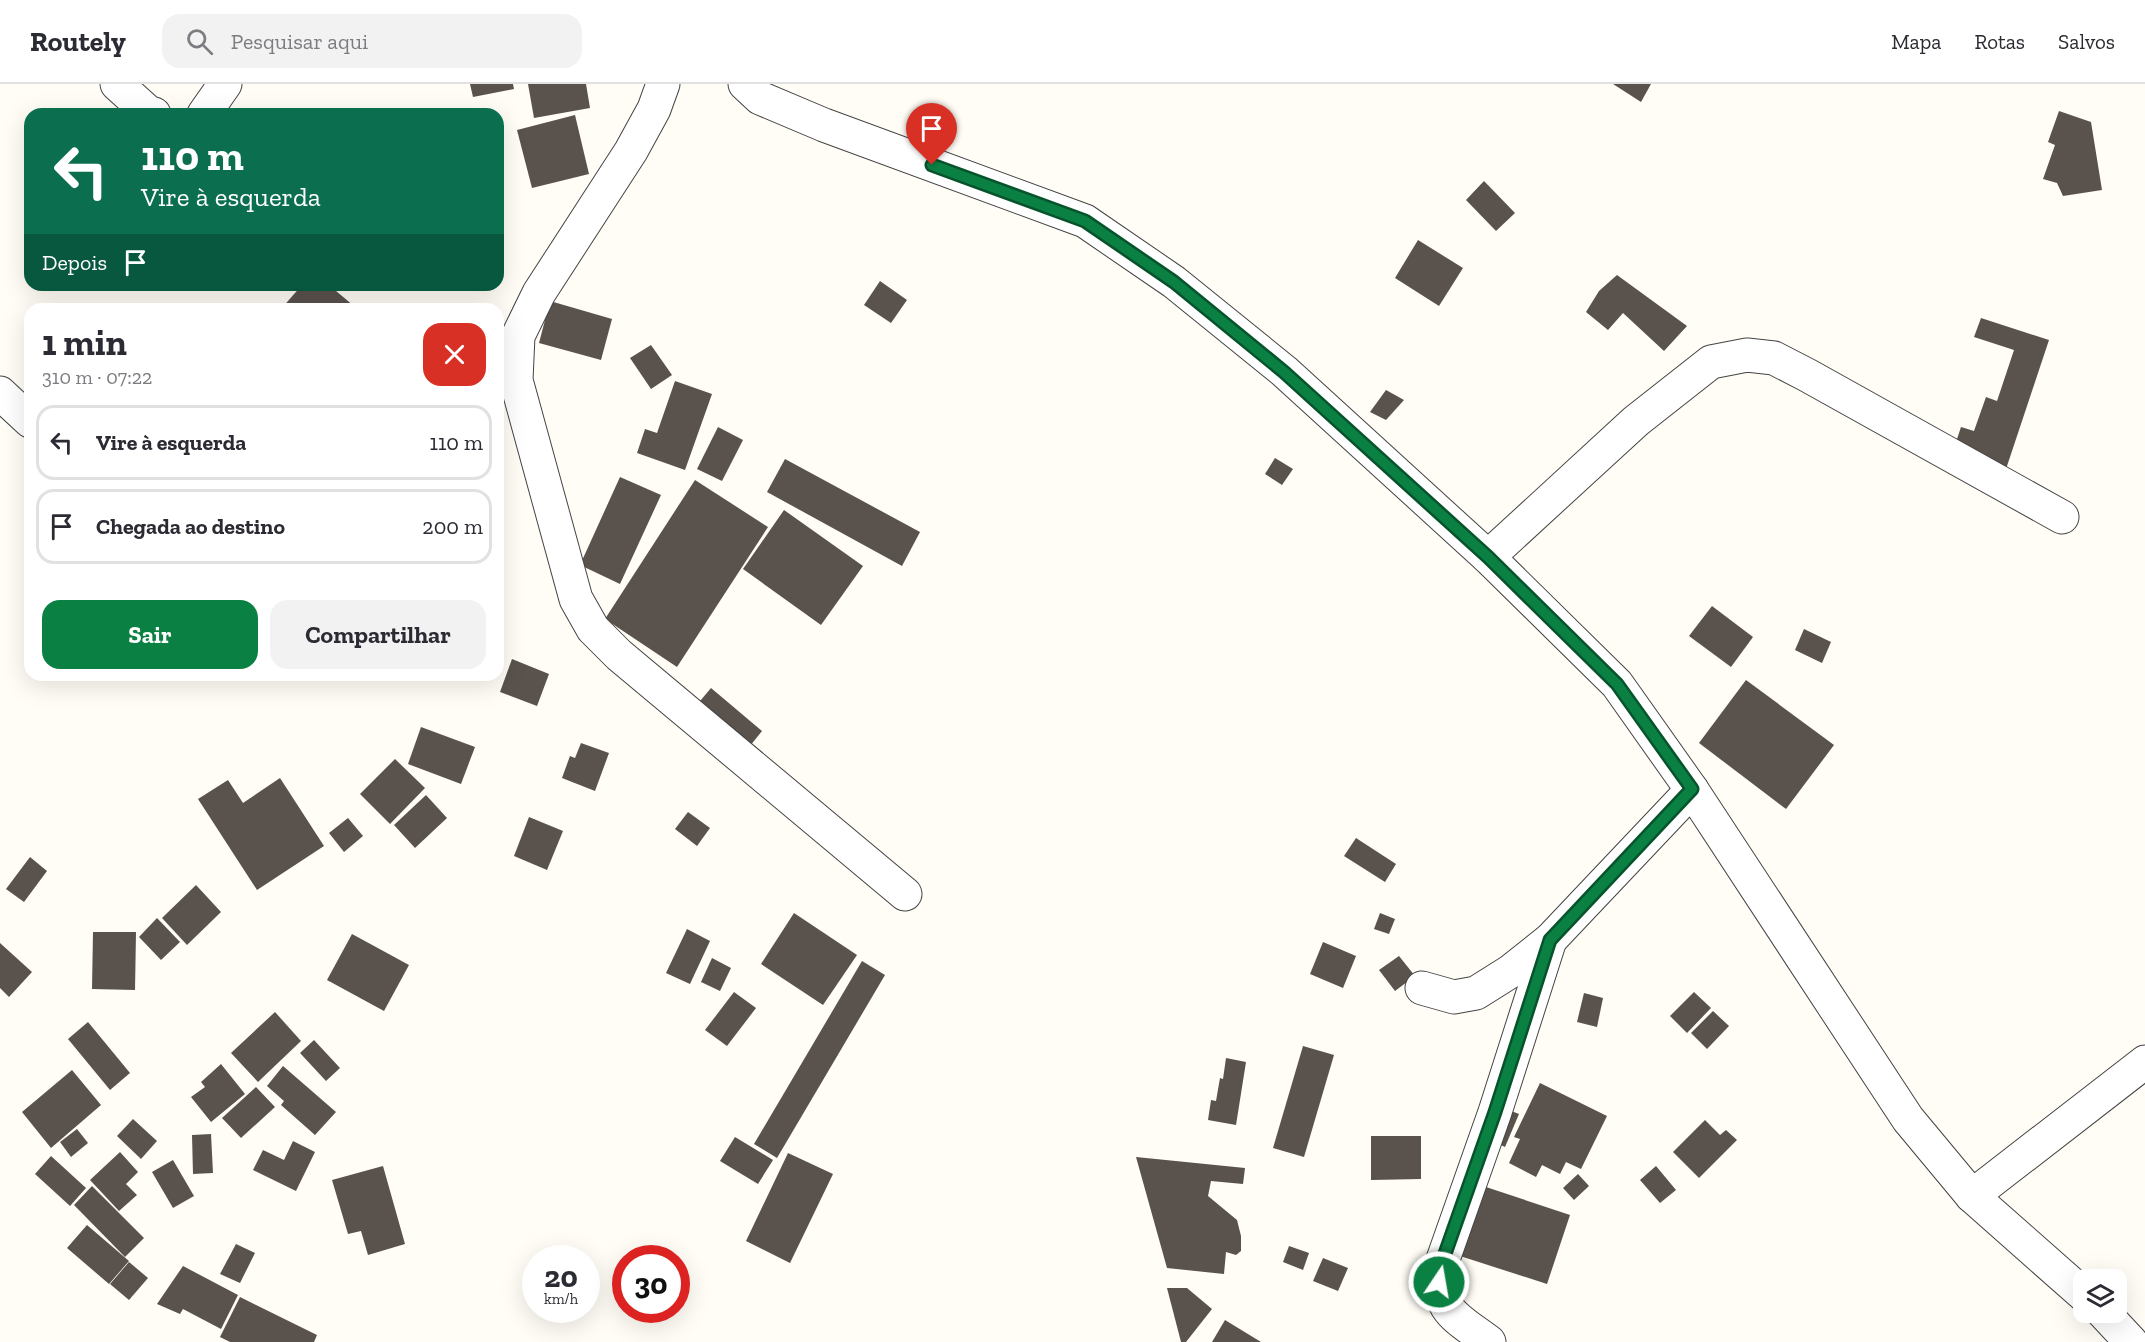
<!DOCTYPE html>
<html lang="pt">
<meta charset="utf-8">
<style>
:root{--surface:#fff;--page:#f2f2f3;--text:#2b2b33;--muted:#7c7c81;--line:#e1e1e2;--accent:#0b8043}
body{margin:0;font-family:"Zilla Slab",serif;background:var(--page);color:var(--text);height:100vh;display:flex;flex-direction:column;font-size:22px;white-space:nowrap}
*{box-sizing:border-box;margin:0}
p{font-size:20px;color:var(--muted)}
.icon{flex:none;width:33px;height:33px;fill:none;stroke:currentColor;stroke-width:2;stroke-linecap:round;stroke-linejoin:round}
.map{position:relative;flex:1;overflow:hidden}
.panel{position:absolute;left:24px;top:219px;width:480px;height:378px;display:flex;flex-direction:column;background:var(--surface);border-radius:18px;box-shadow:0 6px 24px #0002}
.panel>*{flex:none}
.guide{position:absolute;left:24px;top:24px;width:480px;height:183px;border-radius:18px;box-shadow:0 6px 24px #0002;background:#0b6e4f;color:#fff;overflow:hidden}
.fabs{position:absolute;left:2073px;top:1185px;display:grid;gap:12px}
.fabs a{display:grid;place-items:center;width:54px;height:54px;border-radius:12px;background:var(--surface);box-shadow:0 6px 24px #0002;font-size:30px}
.speed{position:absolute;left:522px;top:1161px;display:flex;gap:12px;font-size:30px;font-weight:700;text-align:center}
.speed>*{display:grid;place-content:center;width:78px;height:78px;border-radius:50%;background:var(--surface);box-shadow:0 6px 24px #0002;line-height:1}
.speed small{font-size:15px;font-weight:400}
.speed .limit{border:9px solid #d22;background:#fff;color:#111}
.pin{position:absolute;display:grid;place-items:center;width:51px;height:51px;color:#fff;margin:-62px -26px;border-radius:50% 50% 50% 0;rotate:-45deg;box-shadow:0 0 6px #0007}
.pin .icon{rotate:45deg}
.me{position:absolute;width:66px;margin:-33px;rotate:12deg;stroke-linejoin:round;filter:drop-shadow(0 0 4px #0008)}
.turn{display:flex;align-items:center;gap:21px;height:126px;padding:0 18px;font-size:27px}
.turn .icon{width:78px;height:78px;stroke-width:2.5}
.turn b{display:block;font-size:42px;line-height:51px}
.then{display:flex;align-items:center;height:57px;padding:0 18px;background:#0003;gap:12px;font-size:22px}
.round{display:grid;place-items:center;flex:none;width:63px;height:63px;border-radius:18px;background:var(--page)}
.head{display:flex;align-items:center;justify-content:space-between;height:102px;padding:0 18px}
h1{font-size:36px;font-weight:800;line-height:45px}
.primary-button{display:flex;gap:12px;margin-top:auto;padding:12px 18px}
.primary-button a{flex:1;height:69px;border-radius:18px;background:var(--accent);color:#fff;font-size:24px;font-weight:800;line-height:69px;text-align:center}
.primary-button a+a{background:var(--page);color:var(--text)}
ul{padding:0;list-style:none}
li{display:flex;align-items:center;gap:18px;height:75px;margin:0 12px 9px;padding:0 6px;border:3px solid var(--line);border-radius:18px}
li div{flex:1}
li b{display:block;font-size:22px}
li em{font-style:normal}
header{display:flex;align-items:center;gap:36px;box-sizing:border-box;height:84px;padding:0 30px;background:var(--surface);border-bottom:2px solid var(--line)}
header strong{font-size:28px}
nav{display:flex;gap:33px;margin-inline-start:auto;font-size:21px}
.search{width:420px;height:54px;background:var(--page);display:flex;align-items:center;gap:15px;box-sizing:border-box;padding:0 21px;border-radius:18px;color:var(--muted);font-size:22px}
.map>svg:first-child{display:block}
.building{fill:#5a524d}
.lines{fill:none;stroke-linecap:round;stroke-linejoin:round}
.minor-casing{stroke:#444;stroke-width:35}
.minor{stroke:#fff;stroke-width:33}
.route-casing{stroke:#07532c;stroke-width:15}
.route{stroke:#0b8043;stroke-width:10}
</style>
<header>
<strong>Routely</strong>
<div class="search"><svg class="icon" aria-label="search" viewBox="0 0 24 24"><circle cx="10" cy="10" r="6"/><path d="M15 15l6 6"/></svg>Pesquisar aqui</div>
<nav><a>Mapa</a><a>Rotas</a><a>Salvos</a></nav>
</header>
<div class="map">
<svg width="2145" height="1258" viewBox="0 0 2145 1258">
<rect width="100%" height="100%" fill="#fffdf5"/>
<g class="building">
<polygon points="470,0 513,0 514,5 473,13"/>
<polygon points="528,0 586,0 590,24 534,34"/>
<polygon points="1613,0 1651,0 1641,18"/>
<polygon points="2059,27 2091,38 2102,106 2063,112 2057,99 2043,95 2055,61 2048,58"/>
<polygon points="575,31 589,90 532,104 517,46"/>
<polygon points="1484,97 1515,129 1496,147 1466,116"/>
<polygon points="1418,156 1463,184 1439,222 1395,194"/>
<polygon points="1617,191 1687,242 1664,267 1623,229 1608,246 1586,228 1599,207"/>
<polygon points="880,197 907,216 891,239 864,221"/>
<polygon points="302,201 329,201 355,223 353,225 281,225"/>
<polygon points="550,217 612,235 601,276 539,259"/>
<polygon points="1981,234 2049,256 2006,385 1953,367 1961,343 1974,347 1986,313 1997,317 2014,266 1974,253"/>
<polygon points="651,261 672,291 651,305 630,274"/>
<polygon points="675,297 712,310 685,386 637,369 645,345 657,349"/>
<polygon points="1386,306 1404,316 1386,336 1370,328"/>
<polygon points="718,343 743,356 722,397 697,385"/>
<polygon points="1275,374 1293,385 1282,401 1265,390"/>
<polygon points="785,375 920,448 902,482 767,408"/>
<polygon points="620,393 661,411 620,500 580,481"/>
<polygon points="695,396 768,443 677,583 605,535"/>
<polygon points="784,426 863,482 821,541 743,485"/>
<polygon points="1712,522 1753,553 1731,583 1689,552"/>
<polygon points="1804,545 1831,558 1822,579 1795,566"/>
<polygon points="512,575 549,590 537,622 500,608"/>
<polygon points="1746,596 1834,661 1786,725 1699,659"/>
<polygon points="711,604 762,647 742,672 690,629"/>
<polygon points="421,643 475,663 461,700 408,680"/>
<polygon points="581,659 609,669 595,707 562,694 570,672 575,674"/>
<polygon points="395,675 425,704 390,740 360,710"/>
<polygon points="280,694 324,762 257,806 198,715 228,696 243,719"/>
<polygon points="426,711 447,734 415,764 394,741"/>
<polygon points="688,728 710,744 697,762 675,745"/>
<polygon points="529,733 563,747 547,786 514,772"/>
<polygon points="348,734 363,752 344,768 329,749"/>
<polygon points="1356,754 1396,780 1385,798 1344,772"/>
<polygon points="30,773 47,787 24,818 6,805"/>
<polygon points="196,801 221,828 187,861 162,834"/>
<polygon points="794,829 857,871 823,921 761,880"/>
<polygon points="1380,829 1395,835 1389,850 1374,845"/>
<polygon points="157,834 180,858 161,876 139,853"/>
<polygon points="687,845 710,857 690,900 666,889"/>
<polygon points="93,848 136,848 135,906 92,905"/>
<polygon points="352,850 409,881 384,927 327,896"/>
<polygon points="1323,858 1356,872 1343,904 1310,890"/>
<polygon points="0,859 32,888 9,913 0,904"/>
<polygon points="1399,872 1415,892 1395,907 1379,886"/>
<polygon points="712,874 731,884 720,907 701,898"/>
<polygon points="862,877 885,891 777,1074 754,1060"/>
<polygon points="734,908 756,924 727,962 705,946"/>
<polygon points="1694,908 1711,924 1687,949 1670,932"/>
<polygon points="1584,909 1603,914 1597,943 1577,938"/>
<polygon points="1713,927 1729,942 1707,965 1691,949"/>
<polygon points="275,928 301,957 258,998 231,969"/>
<polygon points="88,938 130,989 110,1006 68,955"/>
<polygon points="314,956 340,984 326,997 300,969"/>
<polygon points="1303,962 1334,971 1304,1073 1273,1064"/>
<polygon points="1226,974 1246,978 1236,1041 1208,1036 1211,1016 1216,1017 1220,994 1223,995"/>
<polygon points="221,980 245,1010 211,1038 191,1013 205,1003 201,998"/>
<polygon points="283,982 336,1028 315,1051 281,1021 284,1017 267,1002"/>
<polygon points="72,986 101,1021 51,1064 22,1028"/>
<polygon points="1540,999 1607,1032 1581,1085 1566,1078 1560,1090 1542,1081 1536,1093 1509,1079 1520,1055 1514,1053"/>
<polygon points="256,1003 275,1023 241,1054 222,1034"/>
<polygon points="1501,1023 1519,1030 1505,1063 1488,1055"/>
<polygon points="133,1035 157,1057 141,1075 117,1052"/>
<polygon points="1705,1036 1720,1051 1726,1046 1737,1056 1699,1094 1673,1068"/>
<polygon points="77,1045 88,1059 71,1073 60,1058"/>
<polygon points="211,1050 213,1089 193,1090 192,1051"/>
<polygon points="1371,1052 1421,1052 1421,1095 1371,1096"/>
<polygon points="735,1053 773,1076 758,1100 720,1077"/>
<polygon points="293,1057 315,1068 296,1107 253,1086 263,1066 284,1076"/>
<polygon points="120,1068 138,1088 126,1100 137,1111 119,1127 90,1096"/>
<polygon points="788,1069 833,1090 790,1179 746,1157"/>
<polygon points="51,1072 86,1104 70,1122 35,1090"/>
<polygon points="1136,1073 1245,1084 1243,1100 1211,1097 1208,1112 1237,1136 1241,1152 1241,1167 1236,1171 1226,1168 1224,1190 1167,1184"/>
<polygon points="173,1076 194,1112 173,1124 152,1088"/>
<polygon points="383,1082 405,1160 368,1171 361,1147 348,1150 332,1096"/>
<polygon points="1656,1082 1676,1106 1660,1119 1640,1096"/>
<polygon points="1578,1090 1589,1102 1574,1116 1563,1104"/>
<polygon points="92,1102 144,1154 125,1173 74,1121"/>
<polygon points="1483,1102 1570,1131 1547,1200 1460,1172"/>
<polygon points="87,1141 129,1177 109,1200 67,1164"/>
<polygon points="236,1160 255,1169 240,1199 220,1190"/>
<polygon points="1289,1162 1309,1169 1303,1186 1283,1178"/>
<polygon points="1323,1174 1348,1184 1338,1207 1313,1197"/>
<polygon points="129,1178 148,1194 129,1216 110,1200"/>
<polygon points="183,1182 238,1211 221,1245 183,1225 180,1230 157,1220"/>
<polygon points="1167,1204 1187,1204 1212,1225 1186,1258 1181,1258"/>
<polygon points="240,1213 317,1251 314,1258 230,1258 220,1253"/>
<polygon points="1225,1236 1261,1258 1212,1258"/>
</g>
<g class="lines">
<g class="minor-casing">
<g id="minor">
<polyline points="117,0 149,29 154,30"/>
<polyline points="663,0 654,25 631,67 539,209 518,252 516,296 576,515 593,545 619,571 905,810"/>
<polyline points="745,0 760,14 824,41 1085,137 1174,198 1284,287 1488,473 1617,600 1692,706 1908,1035 1972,1112 2084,1211"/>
<polyline points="204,30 225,0"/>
<polyline points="0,309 30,337"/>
<polyline points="1488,473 1636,337 1711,278 1747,271 1774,274 1807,291 2062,433"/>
<polyline points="1422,904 1454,913 1476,909 1511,887 1550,856 1692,706"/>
<polyline points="1972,1112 2145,978"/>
<polyline points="2103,1228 2131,1258"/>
<path d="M1489,1258C1456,1233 1435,1227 1441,1181L1495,1028L1550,856"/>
</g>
</g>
<use href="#minor" class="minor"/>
</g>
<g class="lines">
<g class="route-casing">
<polyline id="route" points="932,81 1085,137 1174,198 1284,288 1488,473 1617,600 1692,705 1550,856 1495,1028 1441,1181 1439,1198"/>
</g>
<use href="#route" class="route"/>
</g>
</svg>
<div class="fabs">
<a><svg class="icon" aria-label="layers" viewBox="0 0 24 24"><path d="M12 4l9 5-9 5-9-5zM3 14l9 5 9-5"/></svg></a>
</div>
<div class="speed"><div>20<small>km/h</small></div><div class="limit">30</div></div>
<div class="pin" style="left:932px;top:81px;background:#d93025"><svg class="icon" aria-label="arrive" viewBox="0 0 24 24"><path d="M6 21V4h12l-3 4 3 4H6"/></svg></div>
<svg class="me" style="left:1439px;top:1198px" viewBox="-20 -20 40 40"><circle r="17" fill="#0b8043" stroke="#fff" stroke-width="3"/><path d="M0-11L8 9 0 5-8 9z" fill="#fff"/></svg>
<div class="guide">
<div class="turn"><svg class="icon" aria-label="left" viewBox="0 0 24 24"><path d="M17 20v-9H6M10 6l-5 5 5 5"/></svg><div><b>110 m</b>Vire à esquerda</div></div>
<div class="then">Depois<svg class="icon" aria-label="arrive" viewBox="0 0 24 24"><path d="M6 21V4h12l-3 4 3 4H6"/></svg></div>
</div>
<section class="panel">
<div class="head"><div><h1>1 min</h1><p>310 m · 07:22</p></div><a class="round" style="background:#d93025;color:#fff"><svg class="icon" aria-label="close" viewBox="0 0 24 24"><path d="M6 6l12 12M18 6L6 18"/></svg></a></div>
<ul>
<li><svg class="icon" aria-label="left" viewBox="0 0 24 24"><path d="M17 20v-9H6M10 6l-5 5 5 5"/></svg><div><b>Vire à esquerda</b></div><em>110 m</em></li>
<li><svg class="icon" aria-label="arrive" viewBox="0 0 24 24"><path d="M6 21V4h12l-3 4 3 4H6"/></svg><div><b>Chegada ao destino</b></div><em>200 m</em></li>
</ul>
<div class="primary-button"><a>Sair</a><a>Compartilhar</a></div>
</section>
</div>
